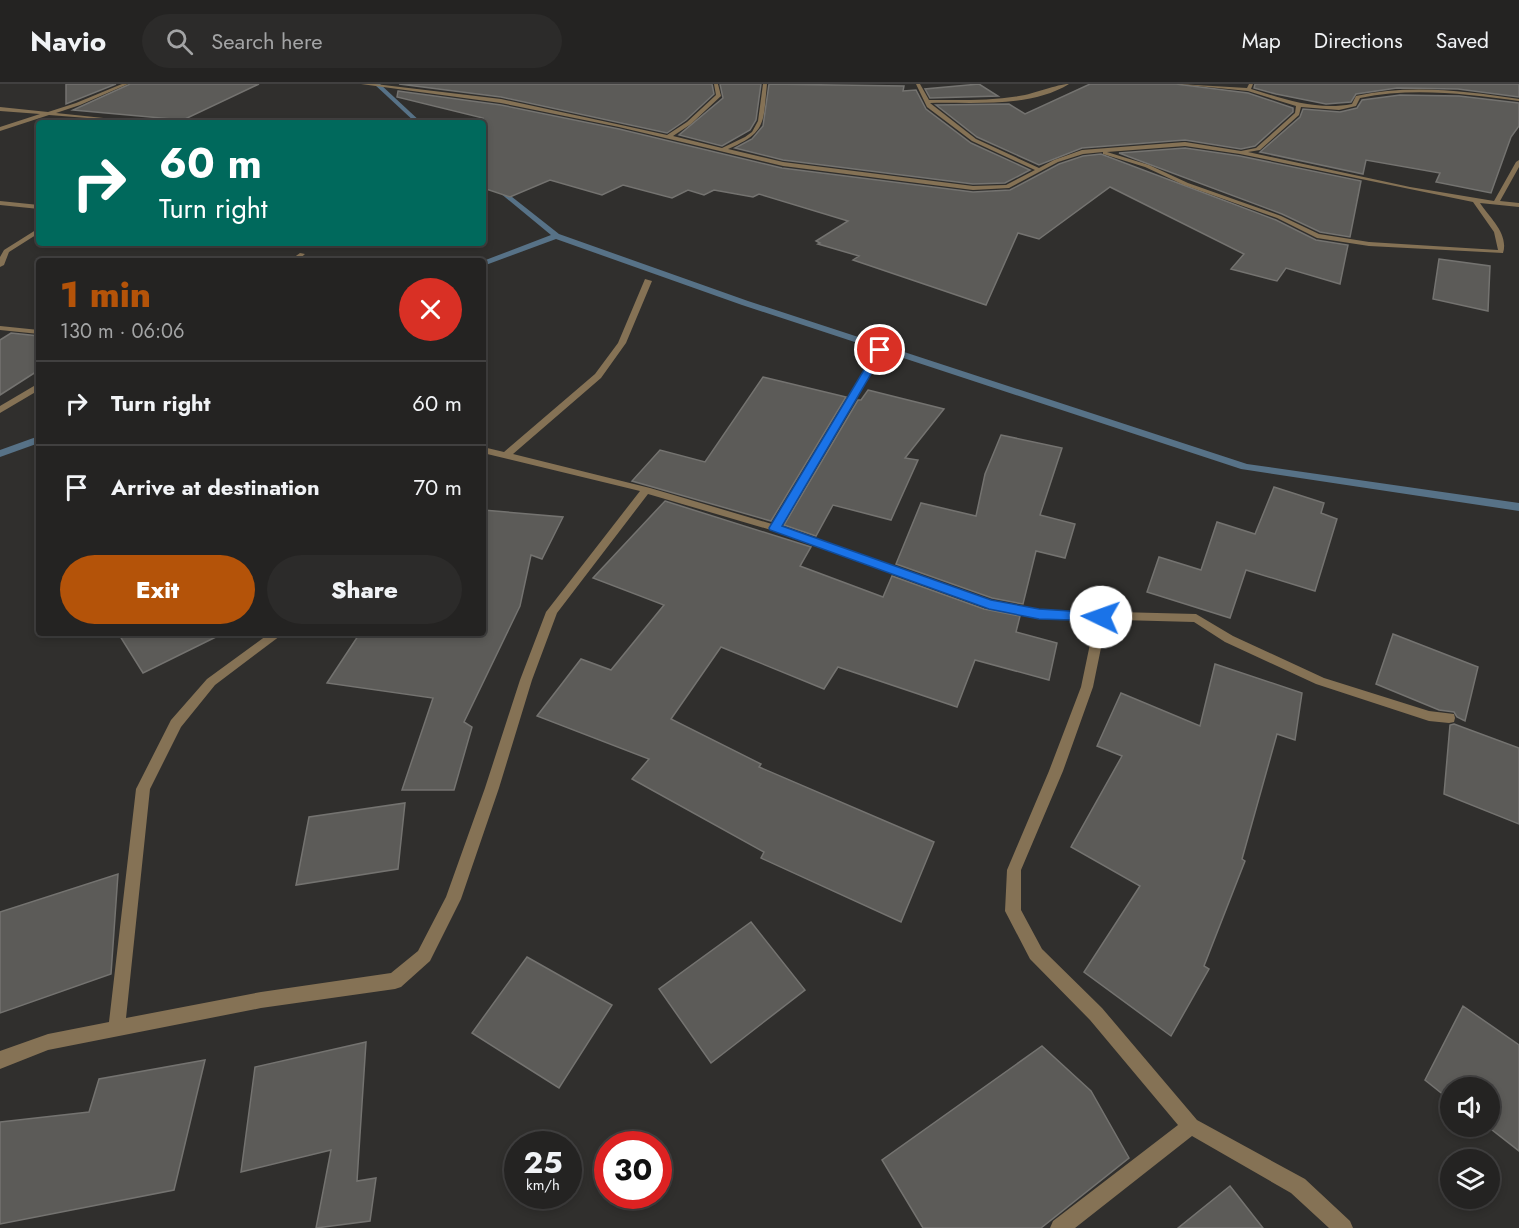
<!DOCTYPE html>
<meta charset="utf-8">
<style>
:root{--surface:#242322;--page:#2c2b2a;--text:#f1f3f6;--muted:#a3a4a5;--line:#414040;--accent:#b45309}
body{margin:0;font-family:Jost,sans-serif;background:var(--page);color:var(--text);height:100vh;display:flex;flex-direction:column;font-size:22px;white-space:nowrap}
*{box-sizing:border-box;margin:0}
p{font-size:20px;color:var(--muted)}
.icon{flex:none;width:33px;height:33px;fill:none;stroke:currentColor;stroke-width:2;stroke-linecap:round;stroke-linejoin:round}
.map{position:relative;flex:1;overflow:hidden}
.side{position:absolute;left:36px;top:174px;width:450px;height:378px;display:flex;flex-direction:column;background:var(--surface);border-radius:6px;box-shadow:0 3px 9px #0003,0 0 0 2px var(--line)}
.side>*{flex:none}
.guide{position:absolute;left:36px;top:36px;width:450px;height:126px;border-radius:6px;box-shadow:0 3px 9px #0003,0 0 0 2px var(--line);background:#00695c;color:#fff;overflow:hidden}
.fabs{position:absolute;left:1440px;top:993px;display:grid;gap:12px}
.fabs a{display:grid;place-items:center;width:60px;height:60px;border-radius:50%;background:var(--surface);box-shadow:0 3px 9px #0003,0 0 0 2px var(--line);font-size:30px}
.speed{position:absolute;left:504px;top:1047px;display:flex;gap:12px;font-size:30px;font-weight:700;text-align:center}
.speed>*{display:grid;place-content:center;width:78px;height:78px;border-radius:50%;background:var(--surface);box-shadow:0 3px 9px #0003,0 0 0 2px var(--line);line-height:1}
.speed small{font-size:15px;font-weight:400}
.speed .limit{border:9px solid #d22;background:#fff;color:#111}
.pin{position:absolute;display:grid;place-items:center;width:51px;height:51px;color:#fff;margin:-26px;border:3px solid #fff;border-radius:50%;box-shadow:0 2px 6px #0007}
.me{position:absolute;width:66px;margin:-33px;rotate:273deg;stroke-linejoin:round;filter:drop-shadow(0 0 4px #0008)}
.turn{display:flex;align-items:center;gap:21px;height:126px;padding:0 24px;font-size:27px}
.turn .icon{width:78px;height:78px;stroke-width:2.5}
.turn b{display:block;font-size:42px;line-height:51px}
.round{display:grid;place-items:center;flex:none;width:63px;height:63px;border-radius:32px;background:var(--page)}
.headline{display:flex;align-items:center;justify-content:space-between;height:102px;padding:0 24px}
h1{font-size:36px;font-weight:800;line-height:45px;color:var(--accent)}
.primary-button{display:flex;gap:12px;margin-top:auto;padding:12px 24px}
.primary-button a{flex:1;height:69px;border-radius:36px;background:var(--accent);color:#fff;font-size:24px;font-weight:800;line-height:69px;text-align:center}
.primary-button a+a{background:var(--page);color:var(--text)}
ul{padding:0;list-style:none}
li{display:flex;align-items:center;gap:18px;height:84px;padding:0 24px;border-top:2px solid var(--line)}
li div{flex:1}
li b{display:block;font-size:22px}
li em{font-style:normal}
header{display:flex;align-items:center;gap:36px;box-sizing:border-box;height:84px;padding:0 30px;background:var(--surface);border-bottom:2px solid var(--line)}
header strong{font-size:28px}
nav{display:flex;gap:33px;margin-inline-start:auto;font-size:21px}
.search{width:420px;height:54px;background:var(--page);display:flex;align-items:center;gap:15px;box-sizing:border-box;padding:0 21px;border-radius:33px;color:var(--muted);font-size:22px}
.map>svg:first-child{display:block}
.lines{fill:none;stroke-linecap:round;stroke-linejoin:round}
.stream{fill:#577287;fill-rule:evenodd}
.building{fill:#5c5b58;stroke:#747370;stroke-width:1.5}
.street{fill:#857255;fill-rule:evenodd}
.route{fill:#1a73e8;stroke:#114b97;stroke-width:1.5}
</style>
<header>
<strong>Navio</strong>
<div class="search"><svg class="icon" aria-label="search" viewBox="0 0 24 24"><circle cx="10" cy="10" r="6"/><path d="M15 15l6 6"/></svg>Search here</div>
<nav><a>Map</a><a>Directions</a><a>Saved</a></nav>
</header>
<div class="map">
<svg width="1519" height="1144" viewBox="0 0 1519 1144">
<rect width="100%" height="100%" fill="#302f2d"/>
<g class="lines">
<g class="stream">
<polygon points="374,0 380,0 422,39 416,39"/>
<polygon points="483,90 559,150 748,217 1247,380 1519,419 1519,427 1241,385 742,221 556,155 483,182 483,177 551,151 483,95"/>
<polygon points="39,352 39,359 0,373 0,366"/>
</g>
</g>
<g class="building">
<polygon points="66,0 116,0 66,20"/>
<polygon points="130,0 259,0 183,36 73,26"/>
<polygon points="399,0 712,0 714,10 686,36 667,49 501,13"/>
<polygon points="720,0 761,0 756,36 750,46 722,62 679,51 723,14"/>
<polygon points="769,0 904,2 903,7 916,6 926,25 971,59 1030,86 1005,99 973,100 783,76 735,64 752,55 763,42"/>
<polygon points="979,0 998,12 930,14 925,5"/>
<polygon points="1090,0 1176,0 1248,9 1293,24 1293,28 1255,62 1241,65 1185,56 1082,64 1039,81 977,53 936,21 1009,20 1025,30"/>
<polygon points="1255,0 1519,0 1519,13 1458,5 1397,4 1356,10 1351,18 1326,20 1276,10 1254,4"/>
<polygon points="398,7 501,21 619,45 782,84 973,108 1010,106 1059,80 1083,72 1101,70 1276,136 1316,156 1348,161 1340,200 1286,184 1277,197 1231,185 1244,170 1110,103 1039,155 1018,149 986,221 853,176 859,172 818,160 820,159 816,157 848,137 759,110 753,113 714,106 704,111 688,106 672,114 623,101 602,111 550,96 510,113 483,104 483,34 397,13"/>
<polygon points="1400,11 1459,12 1519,19 1519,42 1511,53 1491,109 1436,98 1440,89 1366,76 1363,90 1260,68 1300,33 1303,25 1340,28 1357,24 1362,16"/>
<polygon points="1185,64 1240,72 1361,97 1350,153 1320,148 1282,130 1119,69"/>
<polygon points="1439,175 1490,182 1488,227 1433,215"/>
<polygon points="11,249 39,252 39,286 0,311 0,256"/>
<polygon points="763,293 846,313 771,437 632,397 660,366 705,378"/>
<polygon points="868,306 944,325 905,374 918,376 891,436 833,421 816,452 784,441 858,316 861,316"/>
<polygon points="1001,351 1062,364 1040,431 1075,440 1065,474 1036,467 1023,520 992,514 896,480 921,419 976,432 985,390"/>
<polygon points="1274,403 1324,419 1321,429 1337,435 1315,507 1246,486 1230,534 1147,508 1159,473 1201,486 1217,438 1255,450"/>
<polygon points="665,417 811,463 800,482 883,513 892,492 984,525 1020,532 1016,548 1057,559 1049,596 975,576 957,623 838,583 824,605 721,563 671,635 761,680 759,683 934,758 901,838 761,774 764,768 632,695 649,675 537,632 581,575 611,586 664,521 593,494"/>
<polygon points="483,426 563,433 542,475 531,471 520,522 464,638 472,643 454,706 402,706 433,614 327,599 360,549 483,549"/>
<polygon points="118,549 224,549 143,589"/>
<polygon points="1393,550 1478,583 1465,637 1457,633 1454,628 1439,626 1376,600"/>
<polygon points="1215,580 1302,609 1295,656 1277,650 1242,775 1245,777 1204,882 1209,885 1171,952 1084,888 1140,802 1071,763 1122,672 1097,662 1121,609 1200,642"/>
<polygon points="1454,640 1519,664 1519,740 1444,710 1450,641"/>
<polygon points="405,719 398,785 296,801 309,733"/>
<polygon points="118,790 111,890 0,929 0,828"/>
<polygon points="751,838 805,906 711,979 659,905"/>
<polygon points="527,873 612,921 559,1004 472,949"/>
<polygon points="1463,922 1519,961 1519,1067 1487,1042 1490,1042 1490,1004 1450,1004 1450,1016 1425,996"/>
<polygon points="366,958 357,1097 376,1094 370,1137 316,1144 331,1066 241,1088 255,983"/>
<polygon points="1042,962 1091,1007 1129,1074 1041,1144 923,1144 882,1076"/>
<polygon points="205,976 174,1106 0,1140 0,1038 89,1028 99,995"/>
<polygon points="1230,1102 1263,1144 1178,1144"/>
</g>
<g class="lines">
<g class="street">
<polygon points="122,0 128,0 80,21 56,29 151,39 49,31 0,47 0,43 40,30 0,27 0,23 48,28 76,19"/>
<path d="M361,0H375L501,15L667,51L687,38L716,11L714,0H718L721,12L691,40L673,52L722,64L745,53L752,48L758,37L763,0H767C763,39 767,48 728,65L783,78L973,102L1006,101L1035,86L972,57L927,23L916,0H920L929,16C959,16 989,17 1019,12C1034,10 1057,0 1069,0C1030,24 975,18 930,19L976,55L1039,84L1054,76L1082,66L1185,58L1241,67L1256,64L1295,29L1296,22L1248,7L1178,0L1247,4L1249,0H1253L1251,5C1284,15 1317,27 1352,20L1356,12C1410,0 1465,7 1519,15V17C1466,10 1413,3 1360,14L1356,22L1339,26L1301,23L1299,31L1260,66L1248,68L1410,103L1494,117L1516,78L1519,76V83L1500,117L1519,119V123L1480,119C1490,134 1509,150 1503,169L1369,162L1317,154L1277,134L1184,101L1145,83L1103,70V68L1083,70L1058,78L1009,104L973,106L783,82L619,43L501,19ZM1185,62L1240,70L1473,118L1494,148L1498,166L1369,158L1319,150L1281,132L1188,99L1149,81L1107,68Z"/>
<polygon points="0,117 39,121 39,125 0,121"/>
<polygon points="39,144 39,149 9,168 4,181 0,183 0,173 4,166"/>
<polygon points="300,169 305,170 297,177 289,177"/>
<polygon points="645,195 652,197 626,259 601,294 513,370 650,404 772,440 876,266 883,264 884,266 781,442 991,516 1039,526 1196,530 1233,552 1324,594 1429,627 1454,630 1455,634 1454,638 1449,639 1429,637 1316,600 1225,558 1194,538 1084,535 1102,559 1093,603 1063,687 1021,786 1021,826 1042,865 1102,924 1197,1036 1305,1095 1350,1137 1353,1144 1329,1144 1291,1109 1192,1052 1075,1144 1050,1144 1053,1137 1178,1041 1090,936 1030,875 1005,827 1007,786 1049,687 1081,603 1090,560 1071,535 1039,534 985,523 771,446 648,410 557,529 532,596 499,704 461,815 430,877 401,903 395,905 261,924 48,966 0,985 0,967 48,950 109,938 136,705 171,636 207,595 270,549 284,549 215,601 181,643 150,705 126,934 261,908 391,889 418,867 446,813 485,704 520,596 546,528 640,407 483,369 483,363 504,368 595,290 618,259"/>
<polygon points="0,242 39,246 39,250 0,246"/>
<polygon points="39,299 39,306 0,329 0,322"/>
</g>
</g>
<polygon class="route" points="880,263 885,266 782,442 991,516 1039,525 1101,529 1107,533 1105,537 1039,535 989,525 770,446 769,444 876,266"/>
</svg>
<div class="fabs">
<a><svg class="icon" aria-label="sound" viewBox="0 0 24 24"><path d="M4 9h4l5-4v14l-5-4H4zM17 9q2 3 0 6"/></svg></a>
<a><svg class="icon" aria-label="layers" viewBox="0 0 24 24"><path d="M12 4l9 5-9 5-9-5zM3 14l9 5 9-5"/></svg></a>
</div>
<div class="speed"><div>25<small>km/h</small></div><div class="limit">30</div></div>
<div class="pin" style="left:880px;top:266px;background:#d93025"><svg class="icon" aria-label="arrive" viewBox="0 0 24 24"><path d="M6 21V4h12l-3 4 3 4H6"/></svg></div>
<svg class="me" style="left:1101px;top:533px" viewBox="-20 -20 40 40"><circle r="19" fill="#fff"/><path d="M0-13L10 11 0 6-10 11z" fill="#1a73e8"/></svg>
<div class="guide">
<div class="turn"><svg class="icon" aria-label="right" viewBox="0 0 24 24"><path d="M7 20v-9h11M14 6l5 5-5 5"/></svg><div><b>60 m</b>Turn right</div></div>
</div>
<section class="side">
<div class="headline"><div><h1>1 min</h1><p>130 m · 06:06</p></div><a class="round" style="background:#d93025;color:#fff"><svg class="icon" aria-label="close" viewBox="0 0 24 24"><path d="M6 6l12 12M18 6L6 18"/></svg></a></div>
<ul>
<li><svg class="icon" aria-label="right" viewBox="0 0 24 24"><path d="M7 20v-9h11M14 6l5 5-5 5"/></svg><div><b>Turn right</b></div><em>60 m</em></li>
<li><svg class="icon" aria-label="arrive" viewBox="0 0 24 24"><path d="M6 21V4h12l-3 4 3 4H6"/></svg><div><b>Arrive at destination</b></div><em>70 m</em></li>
</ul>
<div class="primary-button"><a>Exit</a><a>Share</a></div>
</section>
</div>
